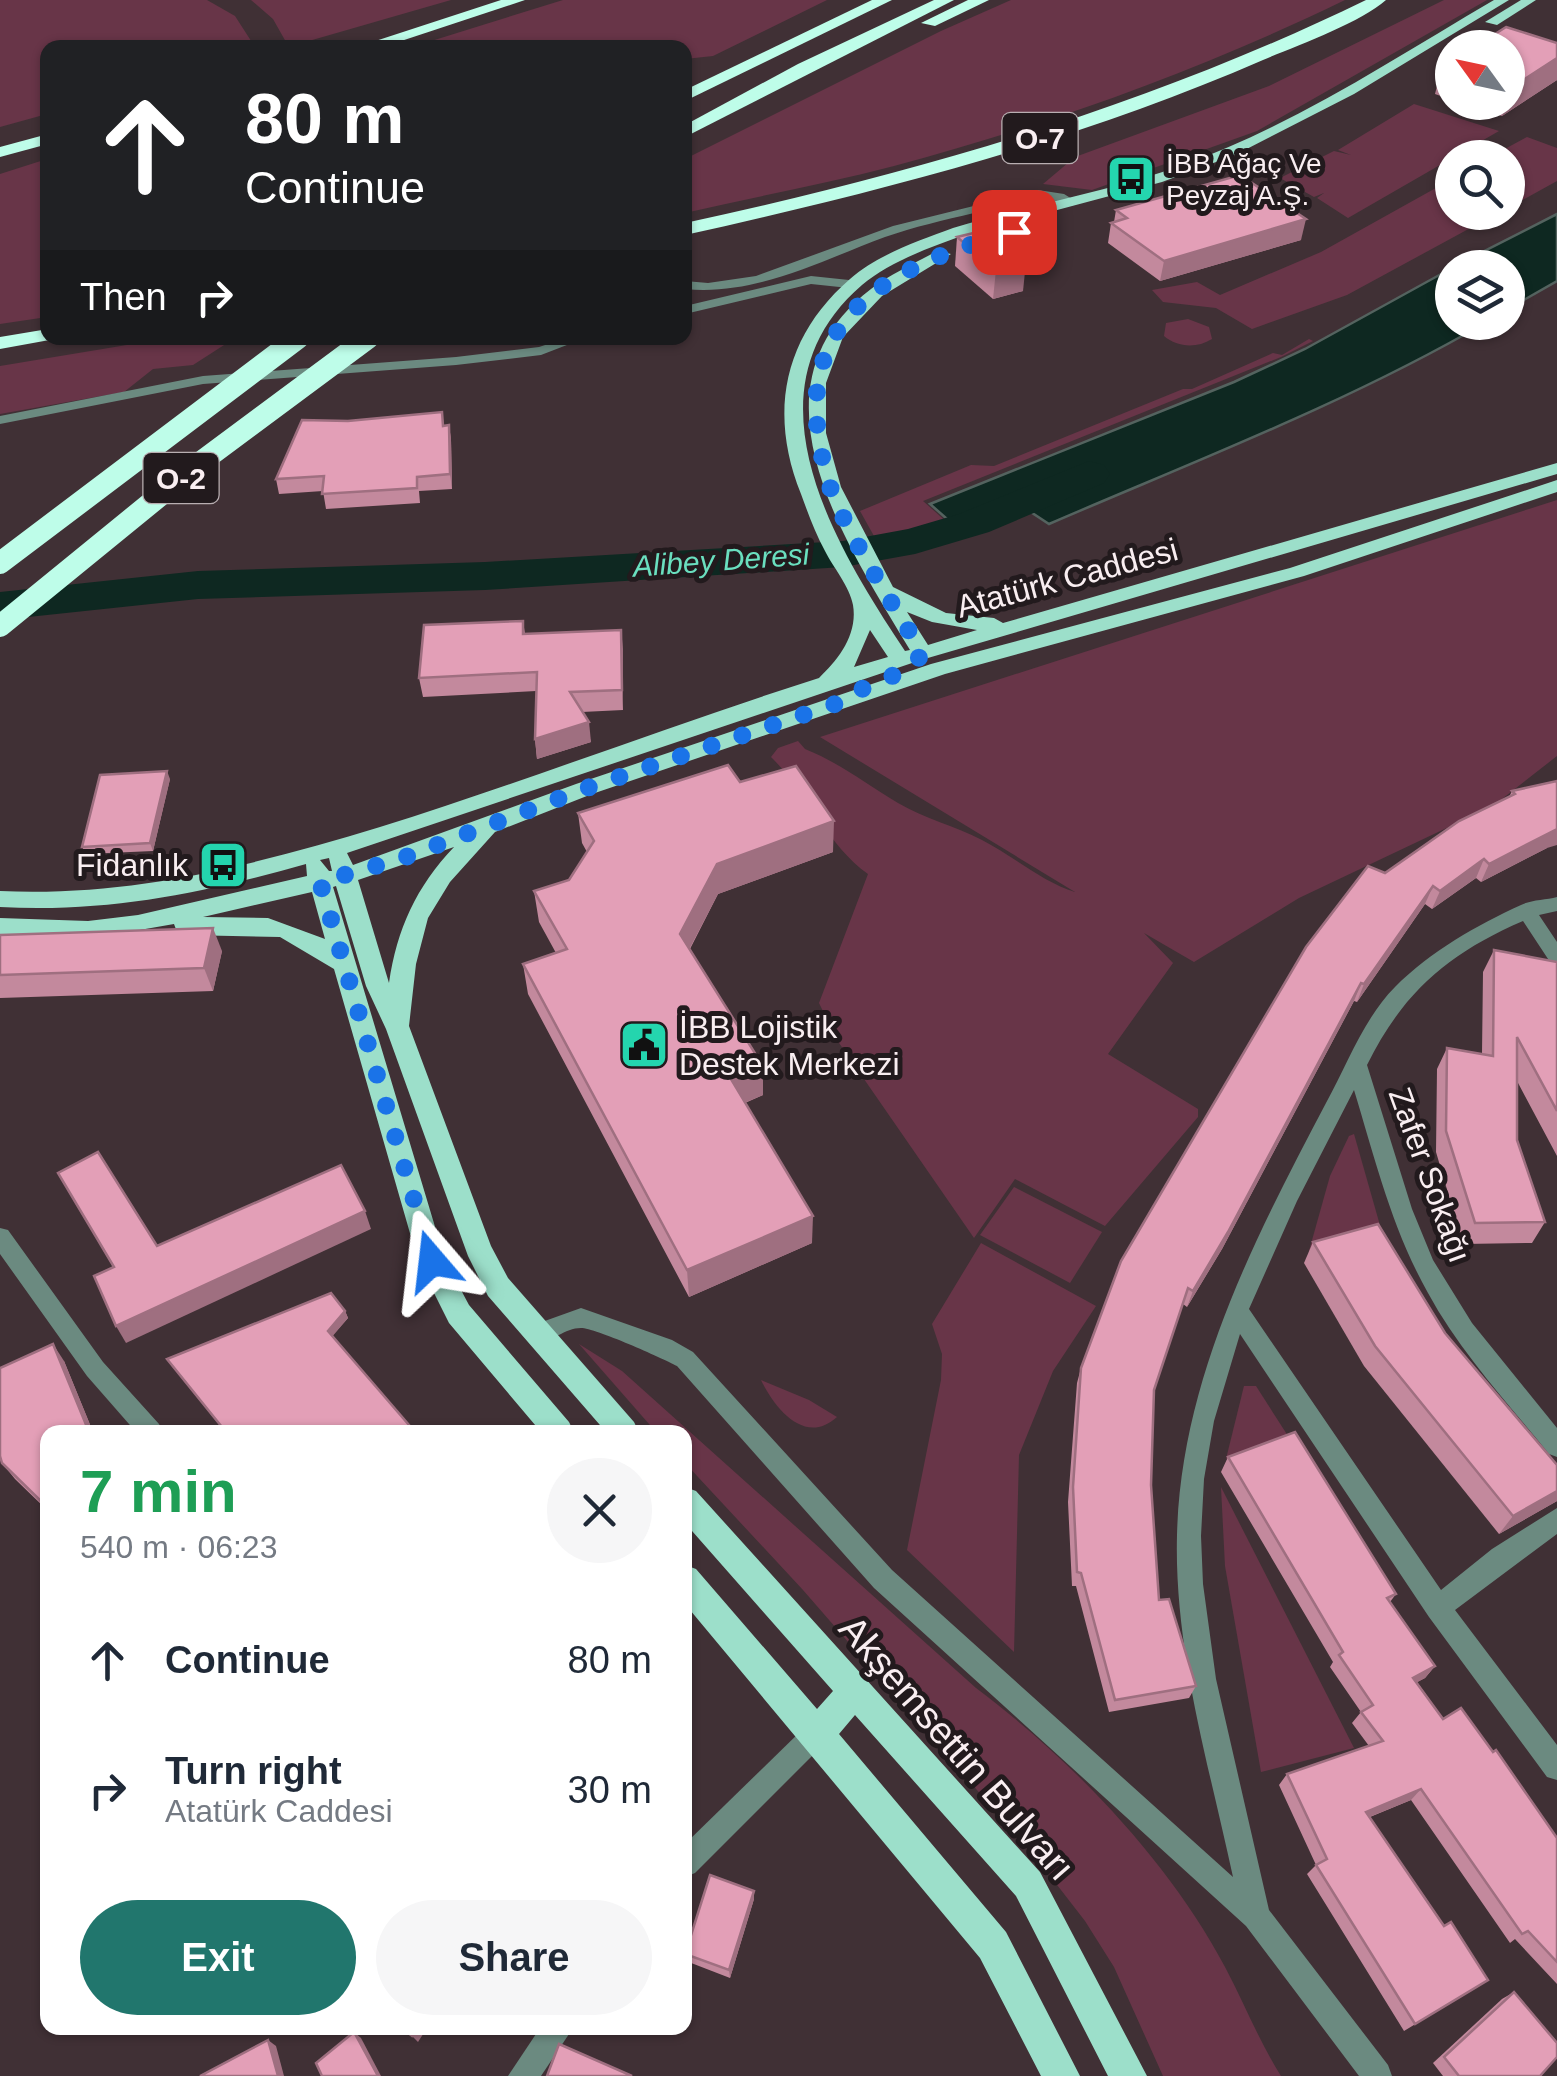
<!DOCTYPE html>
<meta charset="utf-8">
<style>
:root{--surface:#fff;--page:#f6f6f7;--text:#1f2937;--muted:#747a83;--accent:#21766d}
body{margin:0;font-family:Helvetica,sans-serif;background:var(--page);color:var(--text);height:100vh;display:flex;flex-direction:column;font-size:38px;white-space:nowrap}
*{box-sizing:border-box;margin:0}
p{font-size:32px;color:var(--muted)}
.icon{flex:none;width:55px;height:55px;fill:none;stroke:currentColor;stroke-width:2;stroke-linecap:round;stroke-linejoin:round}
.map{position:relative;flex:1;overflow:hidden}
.details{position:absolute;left:40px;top:1425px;width:652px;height:610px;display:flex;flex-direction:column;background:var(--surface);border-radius:20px;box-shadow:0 2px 8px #0004}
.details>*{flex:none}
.banner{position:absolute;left:40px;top:40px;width:652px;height:305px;border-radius:20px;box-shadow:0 2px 8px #0004;background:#202124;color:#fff;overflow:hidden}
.needle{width:65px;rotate:303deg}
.buttons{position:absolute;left:1435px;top:30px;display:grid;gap:20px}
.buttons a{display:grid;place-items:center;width:90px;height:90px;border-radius:50%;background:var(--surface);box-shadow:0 2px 8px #0004;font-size:50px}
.pin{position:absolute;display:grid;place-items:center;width:85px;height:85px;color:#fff;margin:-42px;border-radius:20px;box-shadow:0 5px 15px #0006}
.me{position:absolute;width:110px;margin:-55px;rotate:343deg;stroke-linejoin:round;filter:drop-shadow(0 0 8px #0008)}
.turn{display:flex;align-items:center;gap:35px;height:210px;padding:0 40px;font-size:45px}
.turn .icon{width:130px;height:130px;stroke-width:2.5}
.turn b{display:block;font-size:70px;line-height:85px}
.then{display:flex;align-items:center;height:95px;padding:0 40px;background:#0003;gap:20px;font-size:38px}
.round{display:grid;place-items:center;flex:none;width:105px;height:105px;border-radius:52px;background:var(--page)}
.summary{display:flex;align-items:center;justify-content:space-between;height:170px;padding:0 40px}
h1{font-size:60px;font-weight:600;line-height:75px;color:#1e9e55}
.action{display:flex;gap:20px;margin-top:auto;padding:20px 40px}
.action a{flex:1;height:115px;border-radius:60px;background:var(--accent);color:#fff;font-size:40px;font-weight:600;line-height:115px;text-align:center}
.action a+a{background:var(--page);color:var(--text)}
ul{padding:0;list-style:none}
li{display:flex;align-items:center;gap:30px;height:130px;padding:0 40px}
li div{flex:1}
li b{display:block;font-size:38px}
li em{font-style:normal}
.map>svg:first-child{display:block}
.green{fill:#683548}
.water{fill:#0e2821;stroke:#54635f;stroke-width:2.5}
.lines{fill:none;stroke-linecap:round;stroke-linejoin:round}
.river{fill:#0e2821;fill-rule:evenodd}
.minor-tunnel{stroke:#5c4c51;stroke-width:11;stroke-dasharray:11 6;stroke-linecap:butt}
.minor{fill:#6b8a80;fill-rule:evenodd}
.tertiary{fill:#6b8a80;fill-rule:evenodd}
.primary{fill:#9cdfca;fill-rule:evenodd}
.motorway{fill:#befde9;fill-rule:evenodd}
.motorway-bridge{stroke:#befde9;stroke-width:22}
.wall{fill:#c3899d}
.shaded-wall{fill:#9f6f80}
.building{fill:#e39fb7;stroke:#9f6f80;stroke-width:2.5}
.route{stroke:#1a73e8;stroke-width:18;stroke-dasharray:0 32.4}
.labels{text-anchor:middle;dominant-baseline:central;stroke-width:10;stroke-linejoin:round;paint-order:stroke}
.far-poi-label{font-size:28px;fill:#f9eef1;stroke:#221a1d;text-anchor:start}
.shield{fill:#221a1d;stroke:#b8aeb1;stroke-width:2.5}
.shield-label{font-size:30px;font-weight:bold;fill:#f9eef1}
.far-water-label{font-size:30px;font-style:italic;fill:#6adfbf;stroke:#221a1d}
.street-label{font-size:32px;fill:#f9eef1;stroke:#221a1d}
.poi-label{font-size:32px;fill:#f9eef1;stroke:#221a1d;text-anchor:end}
.near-street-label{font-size:38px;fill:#f9eef1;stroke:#221a1d}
</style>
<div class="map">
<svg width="1557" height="2076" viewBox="0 0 1557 2076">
<rect width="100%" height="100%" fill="#403035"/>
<g class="green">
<polygon points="0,0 207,0 235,16 255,47 48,48 47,114 0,127"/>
<polygon points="251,0 451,0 288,47 264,48 286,42 273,19"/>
<polygon points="563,0 827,0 713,56 685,59 685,48 412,47"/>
<path d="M1011,0H1345C1201,70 1048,125 894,166C825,184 754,197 685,213V159L941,31Z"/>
<polygon points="1444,0 1487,0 1257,131 1092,190 1043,184 1075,157 1269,86"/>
<polygon points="1414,104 1499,131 1348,218 1317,198 1324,193 1314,197 1280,178 1334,151 1351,155 1338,150"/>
<polygon points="1527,137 1557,148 1557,181 1508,208 1508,158 1490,157"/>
<polygon points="47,159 47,317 0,324 0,174"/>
<polygon points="1452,179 1452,212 1498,213 1347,295 1252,329 1216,308 1163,302 1152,290 1197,282 1220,295 1321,252"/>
<path d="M1188,319L1209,327L1212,339C1196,349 1177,347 1164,336L1166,323Z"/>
<polygon points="169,338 235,338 193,365 153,369 124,392 0,414 0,366"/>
<polygon points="1309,339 1313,341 1281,357 923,501 950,525 879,545 860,511 971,465 994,466 1183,389 1192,389 1273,353 1282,355"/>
<path d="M1557,500V756L1493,806L1299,898L1194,962L1144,933L1173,963L1108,1054L1198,1109V1117L1105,1226L1015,1179L974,1238L837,1040L819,1003L868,874C826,844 808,793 771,757L778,748L798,741L805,749C840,763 866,784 898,803C925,819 955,826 982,840C1013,856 1044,883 1075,892L820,737Z"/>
<polygon points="1354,1134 1383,1236 1309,1251 1330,1176 1349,1136"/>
<polygon points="1014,1187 1102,1232 1070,1283 980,1235"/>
<polygon points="981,1243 1096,1306 1053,1371 1019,1455 1014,1652 907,1550 941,1380 942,1354 932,1324"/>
<path d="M579,1344L622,1371L976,1688C1072,1760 1169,1861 1225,1967C1244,2003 1259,2041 1281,2076H1163L1114,1967L1085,1921L1037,1859L803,1590L685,1463V1432H656Z"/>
<path d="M761,1380L809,1400L837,1417C805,1446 775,1409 761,1380Z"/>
<polygon points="1244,1386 1256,1386 1288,1436 1226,1459"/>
<polygon points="1221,1487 1354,1748 1261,1772 1225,1566"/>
</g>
<g class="water">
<polygon points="1557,214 1557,281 1508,309 1508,268 1453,267"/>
<path d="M1452,268V322L1485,323C1347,403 1195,461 1049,524L1014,501L955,526L930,504L1234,382L1305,349Z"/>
</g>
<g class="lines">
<polygon class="river" points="1089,461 1104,465 1110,474 1104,483 989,532 915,554 843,567 485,590 198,599 0,620 0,592 198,571 485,562 843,541 908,529 959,514"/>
<polyline class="minor-tunnel" points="269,44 270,48"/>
<g class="minor">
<path d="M1038,190L1064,194L1077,202L1071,206C1031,192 1013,203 974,213C944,220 914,227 885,237C820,261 756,296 685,289V281L708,283L756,276L893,226Z"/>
<polygon points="811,276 849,280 855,284 849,288 811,284 685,314 685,306"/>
<polygon points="567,338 585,338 541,355 456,365 203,384 0,424 0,416 203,376 456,357 539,347"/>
<path d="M1557,897V911L1539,915L1557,942V964L1550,962L1523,921C1449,953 1403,992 1367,1065L1412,1209L1433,1260L1472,1323L1557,1428V1457L1549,1454C1507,1402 1460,1352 1428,1293C1392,1229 1375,1159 1354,1090L1297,1201L1249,1309L1441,1590L1492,1549L1557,1508V1534L1455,1610L1557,1745V1780L1547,1777L1429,1617L1240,1334L1214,1421L1204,1479L1201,1536L1203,1584L1216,1679L1269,1910L1388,2065L1392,2076H1359L1246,1926L874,1588L677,1366C662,1358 595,1328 581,1328C562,1328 547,1348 528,1341L525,1334L528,1327L581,1308L672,1340L693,1352L892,1570L1233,1877C1209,1765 1174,1650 1177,1535C1181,1379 1255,1238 1326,1103C1347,1065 1364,1018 1395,987C1431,951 1477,925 1521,905C1530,900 1546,900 1557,897Z"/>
<polygon points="0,1228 8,1230 103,1362 159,1424 163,1432 136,1432 87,1376 0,1254"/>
</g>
<g class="tertiary">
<polygon points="815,1722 824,1726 828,1735 824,1744 695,1873 685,1877 685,1844 806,1726"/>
<polygon points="540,2028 573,2028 541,2076 508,2076"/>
</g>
<g class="primary">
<path d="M1494,0H1509L1354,94L1235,155L1162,182L964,235C931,247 889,262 862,285C739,391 836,547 905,651L910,650C847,544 740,389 871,289C890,274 916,263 937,251L951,254L882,296L843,337L826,383V433L841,487L893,587L946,613L994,618L1003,623L1557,463V474L921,660L347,853L353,865L576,784L931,664L1290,568L1557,480V492L1304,576L945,674L592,794L495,832L450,882L428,918L416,964L409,1026L491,1246L508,1278L634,1422L639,1432H606L488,1296L468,1256L386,1029L366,986L336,886L333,887L445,1260L469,1305L569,1422L574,1432H541L449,1323L418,1261L334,969L280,937L185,935L177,932L174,924L88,939L0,936V918L88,921L138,915L307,876L306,864C204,893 107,913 0,907V891C132,897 255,865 380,827C527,781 671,725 819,678C838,660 858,635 853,605C850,587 833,567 825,551C815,533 808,513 801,494C768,412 784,336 850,279C877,255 920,240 953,228C1029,205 1108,192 1183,165C1293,126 1393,59 1494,0ZM907,612L932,622L977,630L928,645ZM870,630L888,657L854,667ZM454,847C416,887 397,929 389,983L358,880ZM329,858L332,871H329L320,860ZM312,892L325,939L268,918L203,917Z"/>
<polygon points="1521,0 1536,0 1497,25 1485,22"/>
<polygon points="685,1487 696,1491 1040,1872 1147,2076 1108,2076 1016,1896 855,1715 839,1734 1006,1932 1080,2076 1041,2076 980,1958 685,1604 685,1565 696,1569 817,1709 833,1691 685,1523"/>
</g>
<g class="motorway">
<polygon points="501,0 525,0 380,48 354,48"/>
<polygon points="872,0 892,0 685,101 685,90"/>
<polygon points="934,0 954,0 685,137 685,125 798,64"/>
<polygon points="968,0 989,0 935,26 921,23"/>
<path d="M1366,0H1386C1360,23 1296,46 1263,60C1077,141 882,191 685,235V223C921,172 1148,106 1366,0Z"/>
<polygon points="48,134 48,144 0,157 0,147"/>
<polygon points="48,329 48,338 55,339 0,349 0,337"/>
</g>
<g class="motorway-bridge">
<polyline points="0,563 298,338"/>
<polyline points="0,626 201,462 368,338"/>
</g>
</g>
<g class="wall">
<polygon points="1557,43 1557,80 1502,116 1461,102 1508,102 1508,48"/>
<polygon points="1452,60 1452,100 1435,94 1442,66"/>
<polygon points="1116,210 1301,240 1160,281 1108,243 1111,223 1114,222"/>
<polygon points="957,237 1023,291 993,299 955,266"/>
<polygon points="442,412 444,426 449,425 451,440 452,489 419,491 420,503 326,509 323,491 279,494 276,479 348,421"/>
<polygon points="523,621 525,634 621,630 623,710 582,712 591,742 537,759 535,739 536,691 423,697 419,678"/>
<polygon points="170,779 153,851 86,854 82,847"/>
<polygon points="740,782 833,852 718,894 690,949 763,1095 745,1103 812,1243 689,1297 528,994 523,964 556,953 539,922 534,891 569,880 587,852 582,843 578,813"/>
<polygon points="1512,791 1547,848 1481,882 1476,878 1432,909 1425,904 1357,1002 1354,1001 1222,1249 1187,1307 1183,1304 1154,1390 1151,1485 1159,1600 1196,1686 1189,1698 1109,1712 1076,1586 1072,1586 1068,1502 1077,1383 1081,1368 1385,873 1509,797"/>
<polygon points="0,935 222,951 213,991 0,998"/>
<polygon points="1494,950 1557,962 1557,1156 1517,1081 1517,1140 1545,1222 1532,1243 1463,1244 1436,1152 1437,1069 1447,1048 1482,1054 1483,972"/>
<polygon points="1313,1242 1445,1333 1557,1501 1499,1534 1364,1366 1304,1263"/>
<polygon points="345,1311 348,1318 332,1336 415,1432 225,1432 167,1359"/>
<polygon points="64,1361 93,1432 48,1432 48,1511 15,1479 2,1463"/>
<polygon points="1228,1457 1396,1594 1390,1602 1435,1666 1425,1678 1417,1682 1443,1719 1557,1838 1557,1984 1515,1939 1510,1943 1411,1800 1370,1817 1444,1926 1488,1980 1404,2031 1307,1874 1316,1865 1279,1785 1287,1774 1369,1746 1352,1723 1361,1712 1330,1667 1333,1662 1221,1472"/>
<polygon points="754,1891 754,1899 730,1978 686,1961 685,1953"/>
<polygon points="1514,1992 1540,2076 1443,2076 1433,2063 1502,1999"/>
</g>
<g class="shaded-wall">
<polygon points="1557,58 1557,80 1502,116 1508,102 1511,88"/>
<polygon points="1306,219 1301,240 1160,281 1164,261"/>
<polygon points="1026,262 1023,291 993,299 996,270"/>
<polygon points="449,425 451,440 452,489 450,474"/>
<polygon points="621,630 623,649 623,710 622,690"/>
<polygon points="589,722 591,742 537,759 535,739"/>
<polygon points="167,771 170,779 153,851 150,843"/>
<polygon points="834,821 833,852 718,894 682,963 680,934 717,864"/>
<polygon points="1557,829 1557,845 1547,848 1481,882 1489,864"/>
<polygon points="1484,859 1476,878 1432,909 1440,891"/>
<polygon points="1433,886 1425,904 1357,1002 1364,984"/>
<polygon points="213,928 222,951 213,991 204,968"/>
<polygon points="1361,983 1354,1001 1222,1249 1187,1307 1193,1291"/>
<polygon points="763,1066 763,1095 732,1108 731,1079"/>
<polygon points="365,1211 371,1229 126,1343 116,1326"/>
<polygon points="813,1216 812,1243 689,1297 687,1270"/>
<polygon points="345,1311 348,1318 331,1338 328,1331"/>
<polygon points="53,1344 64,1361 93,1432 89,1432"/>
<polygon points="1557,1491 1557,1501 1499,1534 1513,1516"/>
<polygon points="1435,1666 1425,1678 1403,1690 1413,1678"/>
<polygon points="1421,1789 1411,1800 1357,1822 1366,1812"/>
<polygon points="754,1891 754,1899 730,1978 729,1970"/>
<polygon points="417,2028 427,2028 418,2042 412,2036"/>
<polygon points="354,2032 361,2038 381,2076 378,2076"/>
<polygon points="268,2040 276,2046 284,2076 278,2076"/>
</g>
<g class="building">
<polygon points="1506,27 1557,43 1557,58 1511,88 1508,87 1508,48 1473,48"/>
<polygon points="1452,60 1452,70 1442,66"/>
<polygon points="1240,175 1306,219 1164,261 1111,223 1127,218 1116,210"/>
<polygon points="990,229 1026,262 996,270 957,237"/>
<polygon points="442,412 443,426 449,425 450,474 417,477 417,488 322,494 324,476 276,479 302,420 348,421"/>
<polygon points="523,621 523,634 621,630 622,690 570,692 589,722 535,739 537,672 419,678 424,625"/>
<polygon points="728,765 740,782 796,766 834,821 717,864 680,934 763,1066 731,1079 813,1216 687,1270 523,964 567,949 534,891 569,880 594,841 578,813"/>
<polygon points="167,771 150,843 82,847 100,775"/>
<polygon points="1557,781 1557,829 1489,864 1484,859 1440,891 1433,886 1364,984 1361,983 1228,1232 1193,1291 1188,1288 1154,1390 1151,1485 1159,1600 1169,1599 1196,1686 1115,1700 1081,1573 1077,1572 1073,1487 1081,1368 1121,1261 1306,947 1368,866 1385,873 1459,821 1515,794 1512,791"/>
<polygon points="213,928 204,968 0,975 0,935"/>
<polygon points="1494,950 1557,962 1557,1111 1517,1037 1517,1140 1545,1222 1475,1223 1446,1131 1447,1048 1493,1056"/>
<polygon points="98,1152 157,1246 341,1165 365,1211 116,1326 94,1276 114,1267 58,1173"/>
<polygon points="1378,1224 1445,1333 1557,1465 1557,1491 1513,1516 1375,1346 1313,1242"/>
<polygon points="331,1293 345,1311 328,1331 415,1432 226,1432 167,1359"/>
<polygon points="53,1344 89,1432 48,1432 48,1508 2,1463 0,1456 0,1368"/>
<polygon points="1295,1432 1396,1594 1387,1598 1435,1666 1413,1678 1443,1719 1461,1708 1493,1752 1496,1750 1557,1838 1557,1962 1528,1931 1522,1934 1421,1789 1366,1812 1444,1926 1451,1922 1488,1980 1415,2024 1316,1865 1327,1859 1287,1774 1383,1741 1361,1712 1373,1705 1339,1655 1343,1652 1228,1457"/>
<polygon points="710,1875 754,1891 729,1970 685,1954"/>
<polygon points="1514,1992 1557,2043 1557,2057 1540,2076 1459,2076 1444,2057"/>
<polygon points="402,2028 417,2028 412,2036"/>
<polygon points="354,2032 378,2076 322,2076 316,2063"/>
<polygon points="268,2040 278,2076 200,2076"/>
<polygon points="559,2044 632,2076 547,2076"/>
</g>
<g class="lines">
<path class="route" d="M432,1261L320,882L403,858L584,789L838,703C860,684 914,675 922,652C894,607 865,561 841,513C828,488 822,460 818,433C801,305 910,260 1014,232"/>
</g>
<defs>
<g id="bus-square" transform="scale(2.5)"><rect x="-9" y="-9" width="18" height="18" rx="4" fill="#24d5ae" stroke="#221a1d"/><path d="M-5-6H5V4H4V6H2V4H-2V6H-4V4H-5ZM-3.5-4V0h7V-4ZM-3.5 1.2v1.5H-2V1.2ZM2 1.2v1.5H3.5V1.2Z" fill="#111"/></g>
<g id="civic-square" transform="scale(2.5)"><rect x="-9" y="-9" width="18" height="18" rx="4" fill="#24d5ae" stroke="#221a1d"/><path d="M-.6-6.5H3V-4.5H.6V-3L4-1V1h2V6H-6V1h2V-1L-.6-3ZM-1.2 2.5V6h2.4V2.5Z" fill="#111"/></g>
</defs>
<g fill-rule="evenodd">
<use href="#bus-square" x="1131" y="179"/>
<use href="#bus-square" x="223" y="865"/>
<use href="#civic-square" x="644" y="1045"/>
</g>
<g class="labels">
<g class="far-poi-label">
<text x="1166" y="163">İBB Ağaç Ve<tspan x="1166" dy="32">Peyzaj A.Ş.</tspan></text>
</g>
<g class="shield">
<rect x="1002.5" y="113" width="75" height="50" rx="8"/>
<rect x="143.5" y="453" width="75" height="50" rx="8"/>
</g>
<g class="shield-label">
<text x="1040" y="138">O-7</text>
<text x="181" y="478">O-2</text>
</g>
<g class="far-water-label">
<text transform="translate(721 560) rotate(-4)">Alibey Deresi</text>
</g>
<g class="street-label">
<text transform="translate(1067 578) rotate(-15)">Atatürk Caddesi</text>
<text transform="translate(1430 1175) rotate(70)">Zafer Sokağı</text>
</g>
<g class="poi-label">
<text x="188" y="865">Fidanlık</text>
<text x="679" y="1027" text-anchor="start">İBB Lojistik<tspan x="679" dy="37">Destek Merkezi</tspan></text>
</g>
<g class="near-street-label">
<text transform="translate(957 1748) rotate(49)">Akşemsettin Bulvarı</text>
</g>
</g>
</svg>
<div class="buttons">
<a><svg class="needle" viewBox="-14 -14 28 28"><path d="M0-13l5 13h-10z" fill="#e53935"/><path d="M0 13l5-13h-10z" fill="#747a83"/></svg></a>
<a><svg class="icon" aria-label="search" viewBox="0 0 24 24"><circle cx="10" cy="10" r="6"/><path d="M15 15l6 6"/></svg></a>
<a><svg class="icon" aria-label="layers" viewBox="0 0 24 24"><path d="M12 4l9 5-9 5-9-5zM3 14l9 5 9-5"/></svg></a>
</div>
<div class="pin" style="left:1014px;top:232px;background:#d93025"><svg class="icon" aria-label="arrive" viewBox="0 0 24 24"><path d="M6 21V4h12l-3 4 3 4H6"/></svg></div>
<svg class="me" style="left:432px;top:1261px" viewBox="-20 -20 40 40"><path d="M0-17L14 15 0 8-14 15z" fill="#1a73e8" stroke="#fff" stroke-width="4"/></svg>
<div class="banner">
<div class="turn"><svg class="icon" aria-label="ahead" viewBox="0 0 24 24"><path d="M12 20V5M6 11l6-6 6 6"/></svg><div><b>80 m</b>Continue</div></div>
<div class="then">Then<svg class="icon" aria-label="right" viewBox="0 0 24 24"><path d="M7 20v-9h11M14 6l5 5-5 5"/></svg></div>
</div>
<section class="details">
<div class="summary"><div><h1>7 min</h1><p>540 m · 06:23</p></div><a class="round"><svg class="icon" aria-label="close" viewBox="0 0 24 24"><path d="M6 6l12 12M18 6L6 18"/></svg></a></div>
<ul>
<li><svg class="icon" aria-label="ahead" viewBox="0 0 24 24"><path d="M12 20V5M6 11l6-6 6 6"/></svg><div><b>Continue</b></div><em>80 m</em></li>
<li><svg class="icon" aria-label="right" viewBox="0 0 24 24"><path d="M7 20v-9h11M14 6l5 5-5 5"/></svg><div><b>Turn right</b><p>Atatürk Caddesi</p></div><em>30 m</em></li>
</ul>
<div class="action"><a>Exit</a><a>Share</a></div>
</section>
</div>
